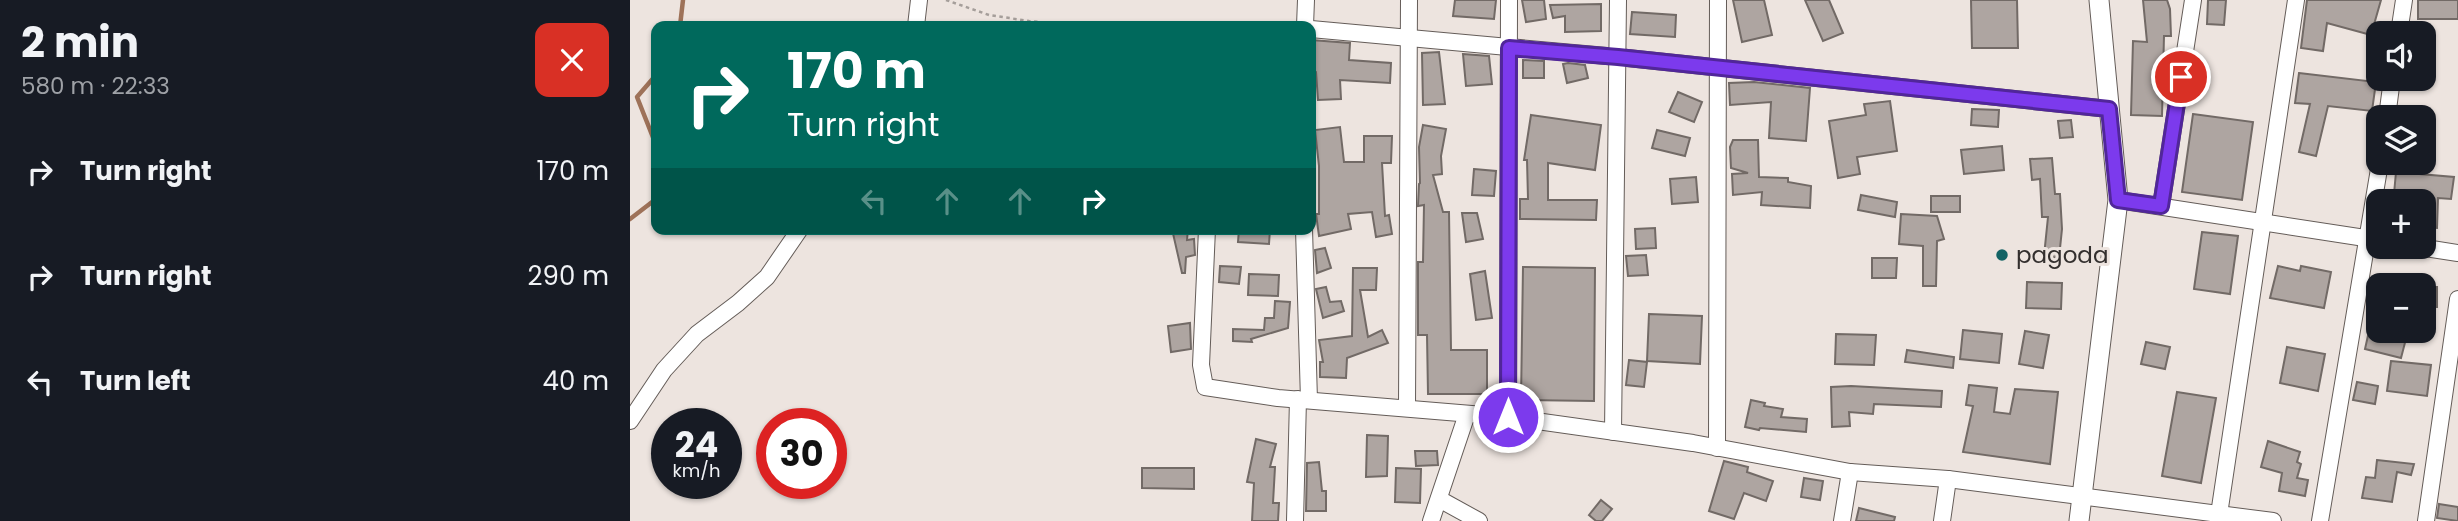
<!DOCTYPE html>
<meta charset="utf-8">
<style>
:root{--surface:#171b24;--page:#242831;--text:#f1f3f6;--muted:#9ea1a6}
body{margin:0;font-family:Poppins,sans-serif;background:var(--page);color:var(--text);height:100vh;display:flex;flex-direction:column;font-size:26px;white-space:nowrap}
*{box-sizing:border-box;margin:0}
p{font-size:23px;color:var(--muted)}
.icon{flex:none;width:38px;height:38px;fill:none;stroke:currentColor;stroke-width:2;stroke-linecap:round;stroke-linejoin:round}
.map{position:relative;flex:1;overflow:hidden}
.drawer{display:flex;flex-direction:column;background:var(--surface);width:630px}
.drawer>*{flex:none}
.top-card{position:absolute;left:21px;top:21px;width:665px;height:214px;border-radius:14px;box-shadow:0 2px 5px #0004;background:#00695c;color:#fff;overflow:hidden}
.fabs{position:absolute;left:1736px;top:21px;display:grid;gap:14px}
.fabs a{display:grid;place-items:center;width:70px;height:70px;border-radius:14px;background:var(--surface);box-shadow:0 2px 5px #0004;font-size:35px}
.speed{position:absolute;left:21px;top:408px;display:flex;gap:14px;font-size:35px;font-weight:700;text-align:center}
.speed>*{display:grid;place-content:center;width:91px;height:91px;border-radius:50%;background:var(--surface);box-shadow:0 2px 5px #0004;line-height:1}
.speed small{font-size:18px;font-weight:400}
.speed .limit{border:10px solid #d22;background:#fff;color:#111}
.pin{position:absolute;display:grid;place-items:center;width:60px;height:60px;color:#fff;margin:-30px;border:4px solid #fff;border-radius:50%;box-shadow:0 2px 7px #0007}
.me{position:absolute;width:77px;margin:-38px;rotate:0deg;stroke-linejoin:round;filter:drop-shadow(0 0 5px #0008)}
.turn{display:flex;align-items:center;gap:24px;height:147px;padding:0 21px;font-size:32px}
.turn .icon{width:91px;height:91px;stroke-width:2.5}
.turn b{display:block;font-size:49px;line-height:60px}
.lanes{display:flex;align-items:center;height:66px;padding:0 21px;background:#0003;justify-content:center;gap:35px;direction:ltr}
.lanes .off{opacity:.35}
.round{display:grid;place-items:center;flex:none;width:74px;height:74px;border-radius:14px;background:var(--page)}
.overview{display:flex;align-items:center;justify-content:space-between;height:119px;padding:0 21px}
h1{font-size:42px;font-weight:700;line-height:52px}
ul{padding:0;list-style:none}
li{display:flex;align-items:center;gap:21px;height:105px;padding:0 21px}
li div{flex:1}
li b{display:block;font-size:26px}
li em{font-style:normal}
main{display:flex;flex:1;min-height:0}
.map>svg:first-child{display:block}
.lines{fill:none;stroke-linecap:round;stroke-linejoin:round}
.stream{stroke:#9e7259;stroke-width:4.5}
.building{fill:#aea5a1;stroke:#726a66;stroke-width:2}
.minor-casing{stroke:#645c58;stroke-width:18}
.major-casing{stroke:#645c58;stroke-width:21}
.path{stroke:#a59e9a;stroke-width:2.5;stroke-dasharray:3.5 3.5;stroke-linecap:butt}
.minor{stroke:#fff;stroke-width:16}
.major{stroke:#fff;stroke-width:19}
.route-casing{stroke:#51269a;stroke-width:18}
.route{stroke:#7c3aed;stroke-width:12}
.poi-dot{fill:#136365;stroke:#ede4df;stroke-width:2.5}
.labels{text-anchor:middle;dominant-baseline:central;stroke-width:6;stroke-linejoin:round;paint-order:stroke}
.poi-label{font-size:23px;fill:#332f2e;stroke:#ede4df;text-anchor:start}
</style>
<main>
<section class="drawer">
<div class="overview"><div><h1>2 min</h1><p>580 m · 22:33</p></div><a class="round" style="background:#d93025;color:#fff"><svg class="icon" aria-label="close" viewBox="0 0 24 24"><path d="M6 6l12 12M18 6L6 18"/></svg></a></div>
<ul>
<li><svg class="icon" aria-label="right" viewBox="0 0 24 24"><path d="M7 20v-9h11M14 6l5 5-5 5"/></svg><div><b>Turn right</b></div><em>170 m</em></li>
<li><svg class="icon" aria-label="right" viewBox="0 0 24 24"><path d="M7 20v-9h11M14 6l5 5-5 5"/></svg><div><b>Turn right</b></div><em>290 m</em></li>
<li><svg class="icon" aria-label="left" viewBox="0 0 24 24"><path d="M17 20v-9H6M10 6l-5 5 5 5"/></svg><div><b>Turn left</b></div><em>40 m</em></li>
</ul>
</section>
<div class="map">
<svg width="1828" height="521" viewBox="0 0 1828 521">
<rect width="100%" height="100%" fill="#ede4df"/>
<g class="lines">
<g class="stream">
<polyline points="50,26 53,0"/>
<polyline points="26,75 7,97 26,145"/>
<polyline points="0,219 26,199"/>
</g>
</g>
<g class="building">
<polygon points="825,0 866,0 864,19 823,16"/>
<polygon points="892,0 914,0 916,19 896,22"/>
<polygon points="1103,0 1134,0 1142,35 1112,42"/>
<polygon points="1175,0 1199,0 1213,33 1193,41"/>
<polygon points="1341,0 1387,0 1388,48 1342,48"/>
<polygon points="1513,0 1537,0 1540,9 1541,36 1534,36 1532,116 1501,115 1503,41 1517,42"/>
<polygon points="1578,0 1596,0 1594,25 1577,24"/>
<polygon points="1677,0 1751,0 1741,35 1697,23 1693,51 1671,48"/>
<rect x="1788" y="0" width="40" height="19"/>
<polygon points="971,4 971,31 935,32 935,16 923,18 920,5"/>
<polygon points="1002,12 1046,15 1045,37 1000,34"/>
<polygon points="681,40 720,43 719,60 761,63 760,83 710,80 711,99 688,100 686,72 681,71"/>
<polygon points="809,52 815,104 793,105 792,53"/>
<polygon points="833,54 859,56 862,84 836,86"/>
<polygon points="893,60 914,61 914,78 893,78"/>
<polygon points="938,63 955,65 958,78 937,83 933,64"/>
<polygon points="1669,73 1746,82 1742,111 1698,106 1686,156 1669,152 1680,104 1665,103"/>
<polygon points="1124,82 1180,88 1176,141 1139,138 1141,102 1100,105 1099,83"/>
<polygon points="1048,92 1072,102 1064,122 1039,112"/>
<polygon points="1260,101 1267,151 1227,157 1230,174 1208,178 1199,121 1236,115 1234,104"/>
<polygon points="1342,109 1369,110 1368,127 1341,125"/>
<polygon points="1563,114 1623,122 1612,200 1552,192"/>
<polygon points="901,115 971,125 965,170 918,163 918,200 967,200 966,220 890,219 890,199 898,199 897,160 894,160"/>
<polygon points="1441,120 1443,137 1430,138 1428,121"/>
<polygon points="793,125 816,129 811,156 812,174 803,175 813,212 819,212 821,350 857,350 857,394 798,394 797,335 788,335 788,262 793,262 794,205 788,206 789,184 790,183 789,147"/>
<polygon points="710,127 714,162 734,162 734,136 762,136 761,163 752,163 755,216 759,215 762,234 746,237 742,212 718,214 721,229 689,236 686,214 689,214 689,166 685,130"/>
<polygon points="1027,130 1060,138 1055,156 1022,148"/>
<polygon points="1103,140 1128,140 1129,177 1158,178 1158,182 1181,186 1180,208 1131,205 1132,192 1103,195 1102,174 1118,173 1101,168 1100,147"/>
<polygon points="1372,146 1374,170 1334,174 1331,150"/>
<polygon points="1422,158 1425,194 1430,194 1432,229 1429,258 1414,256 1418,217 1412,217 1410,179 1402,180 1400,159"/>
<polygon points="844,169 866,171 864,196 842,195"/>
<polygon points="1766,172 1824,177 1821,199 1808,198 1807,228 1794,227 1794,197 1764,194"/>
<polygon points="1066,177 1068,202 1042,204 1040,179"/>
<polygon points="1231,195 1267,202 1265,217 1228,210"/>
<rect x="1301" y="196" width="29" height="16"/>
<polygon points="832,213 847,213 853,239 836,242"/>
<polygon points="1271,214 1307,216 1314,239 1307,241 1306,286 1293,286 1293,246 1269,244"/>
<polygon points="1025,228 1026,248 1006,249 1005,229"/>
<polygon points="542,229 558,229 557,240 564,239 565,255 556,257 555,273 552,273"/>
<polygon points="609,229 640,229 639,244 608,242"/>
<polygon points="1572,232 1608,236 1600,294 1564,289"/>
<polygon points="695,248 701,268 687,273 685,250"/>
<polygon points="1016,255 1018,275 998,276 996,256"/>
<polygon points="1242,258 1267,258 1266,278 1242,278"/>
<polygon points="590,266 611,267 609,284 589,282"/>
<polygon points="1648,266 1670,271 1671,266 1701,272 1694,308 1640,298"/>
<polygon points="893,267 965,268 964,401 891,400"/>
<polygon points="723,268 747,268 746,290 730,290 738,337 752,330 758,343 717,358 716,378 690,377 690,362 693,362 689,340 722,336"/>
<polygon points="855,271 862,318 846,320 840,274"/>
<polygon points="619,274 649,275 648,296 618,295"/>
<polygon points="1397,282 1432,283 1431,309 1396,308"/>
<polygon points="696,287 700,302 711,301 714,311 693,318 686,289"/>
<rect x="1794" y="287" width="13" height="20"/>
<polygon points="645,301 660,302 658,328 621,339 622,342 603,341 603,329 634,330 635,318 644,318"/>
<polygon points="1019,314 1072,316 1070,364 1017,361"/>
<polygon points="560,323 561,349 541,352 538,326"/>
<polygon points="1333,330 1372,334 1369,363 1330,359"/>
<polygon points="1395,331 1419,335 1413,368 1389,364"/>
<polygon points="1739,331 1778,331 1771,358 1735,349"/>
<polygon points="1206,334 1246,335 1244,365 1205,364"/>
<polygon points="1516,342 1540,347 1535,369 1511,364"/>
<polygon points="1657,347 1695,354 1688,391 1650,383"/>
<polygon points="1277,350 1324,357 1323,368 1275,362"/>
<polygon points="999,360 1017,362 1014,387 996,385"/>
<polygon points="1761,361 1801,365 1797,396 1757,391"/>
<polygon points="1727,382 1748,386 1745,404 1723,400"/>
<polygon points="1339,385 1367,388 1364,412 1380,414 1385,389 1428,392 1420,464 1333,452 1343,406 1336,405"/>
<polygon points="1221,386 1312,391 1311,407 1244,404 1243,414 1219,412 1220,426 1202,427 1201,387"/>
<polygon points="1547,392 1586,398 1571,483 1532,476"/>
<polygon points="1121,400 1135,403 1134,406 1153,409 1151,417 1177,419 1176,432 1130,428 1129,430 1115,427"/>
<polygon points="737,435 758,436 757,476 736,477"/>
<polygon points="626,439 646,444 640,467 645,467 643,503 649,503 648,521 622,521 624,483 617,482"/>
<polygon points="1638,441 1670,452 1667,462 1671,464 1667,478 1678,480 1675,496 1649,491 1652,473 1631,467"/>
<polygon points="785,451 807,451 808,465 786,466"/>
<polygon points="1747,460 1784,464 1781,475 1767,472 1762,502 1732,498 1736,477 1745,478"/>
<polygon points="1094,461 1118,467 1117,472 1143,481 1136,501 1114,493 1104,519 1079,511"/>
<polygon points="689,462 692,491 696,491 696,511 676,511 677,463"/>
<polygon points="512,468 564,468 564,489 512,488"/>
<polygon points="766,468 791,469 790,503 765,502"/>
<polygon points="1174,478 1193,481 1190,500 1171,497"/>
<polygon points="971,500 982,509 972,521 966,521 959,515"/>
<polygon points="1809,504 1828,507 1828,521 1807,518"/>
<polygon points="1229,508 1265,517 1264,521 1226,521"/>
</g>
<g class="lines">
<g class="minor-casing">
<g id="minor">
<polyline points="286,26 289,0"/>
<polyline points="675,26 676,0"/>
<polyline points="681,29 988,57 1479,109"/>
<polyline points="1769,33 1774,0"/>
<polyline points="1757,117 1762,79"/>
<polyline points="1488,200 1748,240"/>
<polyline points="1531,206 1563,0"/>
<polyline points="577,229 571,365 575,387 648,398 878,417 1063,443 1220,472 1318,479 1643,521"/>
<polyline points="674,229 679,400"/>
<polyline points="1789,247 1828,253"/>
<polyline points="777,408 779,0"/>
<polyline points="878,417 879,0"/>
<polyline points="0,421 34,370 67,334 108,303 137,277 170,229"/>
<polyline points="983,432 988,0"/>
<polyline points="1087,448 1088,0"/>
<polyline points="809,499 849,521"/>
<polyline points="665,521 668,399"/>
<polyline points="801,521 837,414"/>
<polyline points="1212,521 1220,472"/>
<polyline points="1312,521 1318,479"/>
<polyline points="1588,521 1666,0"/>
<polyline points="1690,521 1750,163"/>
<polyline points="1796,521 1828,299"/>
</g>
</g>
<g class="major-casing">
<polyline id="major" points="1449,521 1488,200 1469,0"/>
</g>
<polyline class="path" points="316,0 359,15 399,21 452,26"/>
<use href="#minor" class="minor"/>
<use href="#major" class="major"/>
</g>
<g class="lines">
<g class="route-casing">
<polyline id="route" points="878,417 879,48 988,57 1479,109 1488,200 1531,206 1551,77"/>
</g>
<use href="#route" class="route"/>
</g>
<circle class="poi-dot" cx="1372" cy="255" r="7"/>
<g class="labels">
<g class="poi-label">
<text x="1386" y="255">pagoda</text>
</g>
</g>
</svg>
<div class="fabs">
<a><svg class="icon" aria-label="sound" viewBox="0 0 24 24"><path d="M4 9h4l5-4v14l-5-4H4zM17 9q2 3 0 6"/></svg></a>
<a><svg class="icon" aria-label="layers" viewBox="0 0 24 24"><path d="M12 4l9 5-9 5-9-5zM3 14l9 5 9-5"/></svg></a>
<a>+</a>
<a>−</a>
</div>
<div class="speed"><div>24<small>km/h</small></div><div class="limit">30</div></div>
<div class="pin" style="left:1551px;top:77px;background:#d93025"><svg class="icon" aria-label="arrive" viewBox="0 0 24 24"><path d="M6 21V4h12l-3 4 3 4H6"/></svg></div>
<svg class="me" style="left:878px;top:417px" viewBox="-20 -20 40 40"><circle r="17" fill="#7c3aed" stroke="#fff" stroke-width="3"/><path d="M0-11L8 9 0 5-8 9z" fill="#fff"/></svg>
<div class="top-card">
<div class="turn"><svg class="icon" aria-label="right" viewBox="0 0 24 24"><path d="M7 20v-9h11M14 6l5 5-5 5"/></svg><div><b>170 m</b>Turn right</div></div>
<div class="lanes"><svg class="icon off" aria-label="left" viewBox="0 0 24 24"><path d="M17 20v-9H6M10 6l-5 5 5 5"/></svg><svg class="icon off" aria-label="ahead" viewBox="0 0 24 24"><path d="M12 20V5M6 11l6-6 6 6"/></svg><svg class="icon off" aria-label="ahead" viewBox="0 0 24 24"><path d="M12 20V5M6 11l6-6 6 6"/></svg><svg class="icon" aria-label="right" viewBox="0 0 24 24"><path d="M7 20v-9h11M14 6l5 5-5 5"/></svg></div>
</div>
</div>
</main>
